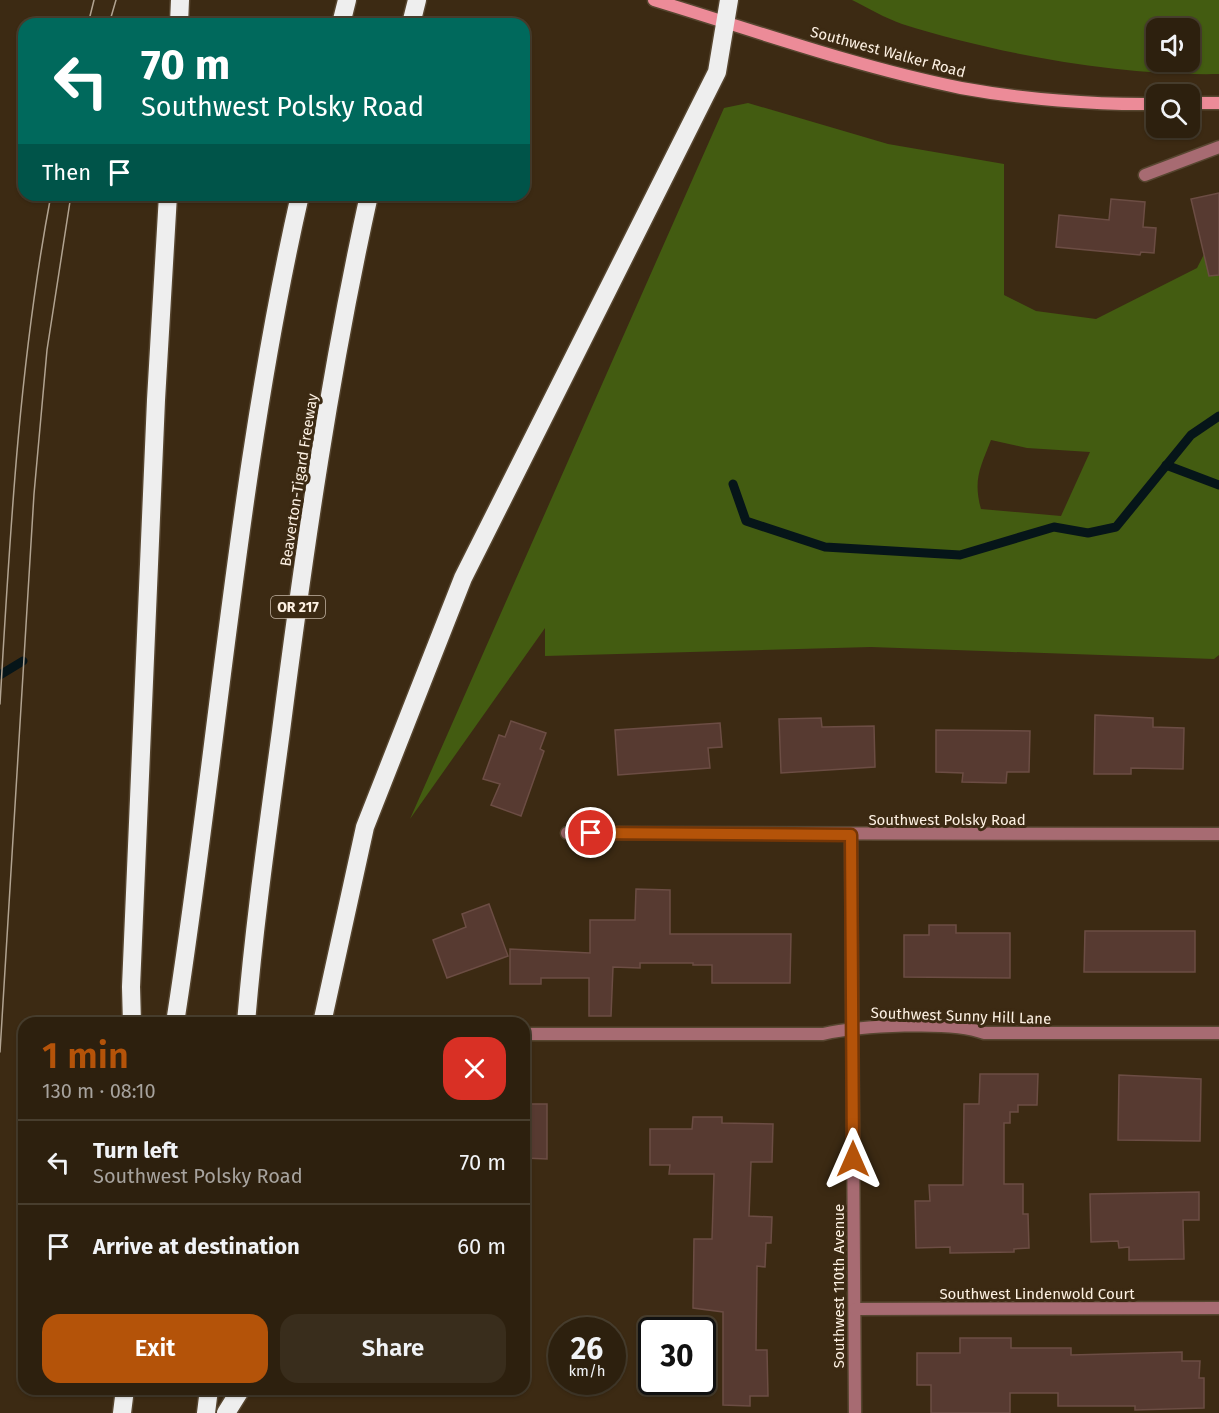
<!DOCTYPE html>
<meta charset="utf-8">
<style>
:root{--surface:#2d200e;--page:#392d1c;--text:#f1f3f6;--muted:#a7a39e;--line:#483e2e;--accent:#b45309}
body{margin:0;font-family:"Fira Sans",sans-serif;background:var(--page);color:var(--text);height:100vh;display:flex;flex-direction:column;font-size:22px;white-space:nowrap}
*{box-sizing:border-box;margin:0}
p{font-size:20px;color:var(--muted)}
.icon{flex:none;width:33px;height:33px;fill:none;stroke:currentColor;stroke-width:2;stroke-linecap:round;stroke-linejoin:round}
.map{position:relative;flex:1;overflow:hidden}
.panel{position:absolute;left:18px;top:1017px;width:512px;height:378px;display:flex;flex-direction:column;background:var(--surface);border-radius:18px;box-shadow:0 2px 4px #0004,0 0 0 2px var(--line)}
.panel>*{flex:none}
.banner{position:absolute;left:18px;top:18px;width:512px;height:183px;border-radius:18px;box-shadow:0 2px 4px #0004,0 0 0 2px var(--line);background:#00695c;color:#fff;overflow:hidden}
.controls{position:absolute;left:1146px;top:18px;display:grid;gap:12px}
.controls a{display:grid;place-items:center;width:54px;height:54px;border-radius:12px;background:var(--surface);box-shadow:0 2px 4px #0004,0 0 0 2px var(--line);font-size:30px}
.speed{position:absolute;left:548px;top:1317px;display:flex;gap:12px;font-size:30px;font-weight:700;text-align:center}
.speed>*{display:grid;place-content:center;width:78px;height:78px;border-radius:50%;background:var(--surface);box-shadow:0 2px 4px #0004,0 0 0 2px var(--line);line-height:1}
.speed small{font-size:15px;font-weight:400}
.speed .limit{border:3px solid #111;border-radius:9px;background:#fff;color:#111}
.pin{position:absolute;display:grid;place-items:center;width:51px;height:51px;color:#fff;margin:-26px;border:3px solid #fff;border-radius:50%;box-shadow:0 2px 6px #0007}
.me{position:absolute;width:66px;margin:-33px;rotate:0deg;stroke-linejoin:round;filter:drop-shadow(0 0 4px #0008)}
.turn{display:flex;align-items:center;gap:21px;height:126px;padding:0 24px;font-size:27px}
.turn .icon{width:78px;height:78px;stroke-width:2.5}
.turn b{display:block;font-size:42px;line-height:51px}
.then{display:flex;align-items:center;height:57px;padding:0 24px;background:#0003;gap:12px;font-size:22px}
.round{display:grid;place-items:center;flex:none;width:63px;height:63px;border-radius:18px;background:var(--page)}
.head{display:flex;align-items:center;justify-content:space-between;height:102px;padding:0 24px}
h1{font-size:36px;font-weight:600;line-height:45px;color:var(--accent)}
.primary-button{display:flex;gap:12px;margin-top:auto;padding:12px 24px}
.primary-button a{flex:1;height:69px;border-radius:18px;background:var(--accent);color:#fff;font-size:24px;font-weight:600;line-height:69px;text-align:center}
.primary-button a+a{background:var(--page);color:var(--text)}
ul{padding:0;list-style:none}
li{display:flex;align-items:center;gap:18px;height:84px;padding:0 24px;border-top:2px solid var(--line)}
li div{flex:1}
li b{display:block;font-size:22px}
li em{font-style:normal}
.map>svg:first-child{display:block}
.green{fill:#435c11;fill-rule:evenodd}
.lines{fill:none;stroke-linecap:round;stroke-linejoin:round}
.stream{stroke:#061519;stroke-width:9}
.building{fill:#573a31;stroke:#6c4d44;stroke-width:1.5}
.service-casing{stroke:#574630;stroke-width:15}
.minor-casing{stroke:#574630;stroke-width:15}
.secondary-casing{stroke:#574630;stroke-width:15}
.motorway-casing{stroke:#574630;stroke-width:21}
.service{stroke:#a76b72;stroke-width:12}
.minor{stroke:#a76b72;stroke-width:12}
.secondary{stroke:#ec8b98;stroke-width:12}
.motorway{stroke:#eee;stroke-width:18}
.tram{stroke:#b1a391;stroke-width:1.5}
.route-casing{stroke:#753606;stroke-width:15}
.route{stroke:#b45309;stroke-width:10}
.labels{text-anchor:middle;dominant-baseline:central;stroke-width:6;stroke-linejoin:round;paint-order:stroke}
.shield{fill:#3c2a13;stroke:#c3b5a5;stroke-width:1.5}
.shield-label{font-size:14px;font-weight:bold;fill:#fdf1e3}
.street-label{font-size:15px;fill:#fdf1e3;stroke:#3c2a13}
</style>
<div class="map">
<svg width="1219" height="1413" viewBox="0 0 1219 1413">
<rect width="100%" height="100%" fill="#3c2a13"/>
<g class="green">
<path d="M852,0H1219V74C1118,76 998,54 902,24C885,18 868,8 852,0ZM1156,28H1190V62H1156Z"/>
<path d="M748,103L888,144L1004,164V295L1036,311L1096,319L1197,268L1219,225V655L1214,659L871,647L545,656V628L410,819L724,108ZM991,440L1027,448L1090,452L1061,516L981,509C973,480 980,468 991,440Z"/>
</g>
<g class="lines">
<g class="stream">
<polyline points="1166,465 1219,485"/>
<polyline points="733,484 746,521 825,547 960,555 1054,527 1088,533 1116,527 1191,435 1219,416"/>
<polyline points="0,675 23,661"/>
</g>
</g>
<g class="building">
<polygon points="1219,193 1219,275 1209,276 1191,199"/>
<polygon points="1111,199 1145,202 1143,227 1156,228 1154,253 1141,252 1140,255 1056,247 1059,215 1109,220"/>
<polygon points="1095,715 1153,718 1153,727 1184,728 1183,769 1131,768 1131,774 1094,774"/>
<polygon points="821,718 822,727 874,726 875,767 781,773 779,719"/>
<polygon points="511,721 546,733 540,749 544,751 521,816 491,805 500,784 483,779 499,735 505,737"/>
<polygon points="720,723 722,747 708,748 710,768 618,775 615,730"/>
<polygon points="936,730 1030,731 1029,772 1007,772 1006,783 962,782 963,773 936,772"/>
<polygon points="636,889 670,890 670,934 791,934 790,983 712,983 712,965 693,965 693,963 640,963 640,968 613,967 611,1016 589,1016 589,978 541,978 541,984 510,984 510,949 590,953 590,920 635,920"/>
<polygon points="489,904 508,956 447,978 433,940 466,927 462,914"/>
<polygon points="929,925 956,925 956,933 1010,933 1010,978 904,977 904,935 929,935"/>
<polygon points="1085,931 1195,931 1195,972 1084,972"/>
<polygon points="980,1074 1038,1074 1037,1105 1018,1105 1018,1112 1010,1112 1010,1123 1004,1123 1004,1184 1023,1184 1023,1214 1028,1214 1029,1248 1014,1249 1014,1252 950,1253 950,1247 916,1248 915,1201 930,1201 929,1185 963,1185 964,1104 979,1104"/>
<polygon points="1119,1075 1201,1079 1200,1141 1118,1140"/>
<polygon points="524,1104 547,1104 547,1159 524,1158"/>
<polygon points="693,1117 722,1117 722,1123 773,1124 772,1162 751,1162 749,1216 772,1217 771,1243 766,1243 765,1267 757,1266 756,1350 767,1350 768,1396 750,1396 750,1406 723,1405 723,1312 693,1308 694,1239 712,1239 714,1174 669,1174 670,1165 650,1165 650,1129 692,1129"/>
<polygon points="1199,1192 1199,1220 1183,1220 1184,1259 1129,1260 1129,1247 1119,1248 1118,1241 1091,1242 1090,1194"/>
<polygon points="960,1338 1011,1338 1011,1348 1071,1348 1071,1355 1182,1352 1182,1361 1200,1361 1199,1378 1204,1378 1204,1408 1135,1410 1135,1406 1058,1406 1058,1393 1010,1393 1010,1413 931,1413 931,1385 917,1385 917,1353 960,1353"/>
</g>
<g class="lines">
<g class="service-casing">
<polyline id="service" points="1145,175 1219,147"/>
</g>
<g class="minor-casing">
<g id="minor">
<polyline points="567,833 1219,834"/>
<polyline points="851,835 855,1413"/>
<path d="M524,1034H823C858,1026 952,1020 984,1033H1219"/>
<polyline points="855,1309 1219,1308"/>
</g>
</g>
<g class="secondary-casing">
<g id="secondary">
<path d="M654,0C756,31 857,67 961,88C1021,99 1096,105 1156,104"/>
<polyline points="1190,103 1219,103"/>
</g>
</g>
<g class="motorway-casing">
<g id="motorway">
<polyline points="179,24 180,0"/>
<polyline points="341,24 347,0"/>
<polyline points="411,24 417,0"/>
<polyline points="132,1023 131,987 156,400 168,195"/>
<path d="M175,1023C218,748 238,467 300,195"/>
<path d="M246,1023C254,925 268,828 281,731C304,551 330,371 369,195"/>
<polyline points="322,1023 365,827 463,578 717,72 729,0"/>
<polyline points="122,1413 125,1389"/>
<polyline points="206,1413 209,1389"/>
<polyline points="226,1413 241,1389"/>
</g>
</g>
<use href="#service" class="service"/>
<use href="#minor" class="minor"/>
<use href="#secondary" class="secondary"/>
<use href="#motorway" class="motorway"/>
<g class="tram">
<polyline points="88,24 94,0"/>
<polyline points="109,24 116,0"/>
<path d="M0,704C10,534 19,363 51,195"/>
<polyline points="0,1052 34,494 47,350 71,195"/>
</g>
</g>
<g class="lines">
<g class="route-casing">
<polyline id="route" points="591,833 851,835 853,1159"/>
</g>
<use href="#route" class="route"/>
</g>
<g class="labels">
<rect class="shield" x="271" y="596" width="54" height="22" rx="4.5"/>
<g class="shield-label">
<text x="298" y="607">OR 217</text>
</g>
<g class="street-label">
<text transform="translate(888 52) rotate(15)">Southwest Walker Road</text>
<text transform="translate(299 480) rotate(-81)">Beaverton-Tigard Freeway</text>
<text x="947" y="820">Southwest Polsky Road</text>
<text transform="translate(961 1016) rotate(2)">Southwest Sunny Hill Lane</text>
<text transform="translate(839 1286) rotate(-90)">Southwest 110th Avenue</text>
<text x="1037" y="1294">Southwest Lindenwold Court</text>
</g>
</g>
</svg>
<div class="controls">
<a><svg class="icon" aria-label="sound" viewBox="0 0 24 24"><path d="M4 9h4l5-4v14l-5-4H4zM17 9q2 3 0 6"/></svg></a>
<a><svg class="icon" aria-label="search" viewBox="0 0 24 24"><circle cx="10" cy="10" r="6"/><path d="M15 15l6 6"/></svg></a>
</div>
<div class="speed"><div>26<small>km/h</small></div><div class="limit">30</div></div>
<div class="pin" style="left:591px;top:833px;background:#d93025"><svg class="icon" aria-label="arrive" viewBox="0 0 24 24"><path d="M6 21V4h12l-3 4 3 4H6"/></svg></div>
<svg class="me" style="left:853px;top:1159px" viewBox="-20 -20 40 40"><path d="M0-17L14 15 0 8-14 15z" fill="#b45309" stroke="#fff" stroke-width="4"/></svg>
<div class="banner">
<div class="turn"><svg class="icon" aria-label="left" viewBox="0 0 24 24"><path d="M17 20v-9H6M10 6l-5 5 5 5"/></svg><div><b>70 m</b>Southwest Polsky Road</div></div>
<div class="then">Then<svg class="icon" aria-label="arrive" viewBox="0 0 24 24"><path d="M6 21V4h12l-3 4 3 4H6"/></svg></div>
</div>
<section class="panel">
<div class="head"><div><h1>1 min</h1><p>130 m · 08:10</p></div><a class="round" style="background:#d93025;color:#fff"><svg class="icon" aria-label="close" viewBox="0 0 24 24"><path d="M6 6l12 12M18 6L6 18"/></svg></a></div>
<ul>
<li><svg class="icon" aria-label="left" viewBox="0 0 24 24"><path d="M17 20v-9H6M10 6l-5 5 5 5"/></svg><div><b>Turn left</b><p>Southwest Polsky Road</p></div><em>70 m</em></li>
<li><svg class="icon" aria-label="arrive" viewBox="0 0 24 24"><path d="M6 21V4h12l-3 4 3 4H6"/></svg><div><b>Arrive at destination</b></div><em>60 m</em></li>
</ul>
<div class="primary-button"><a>Exit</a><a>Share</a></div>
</section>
</div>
